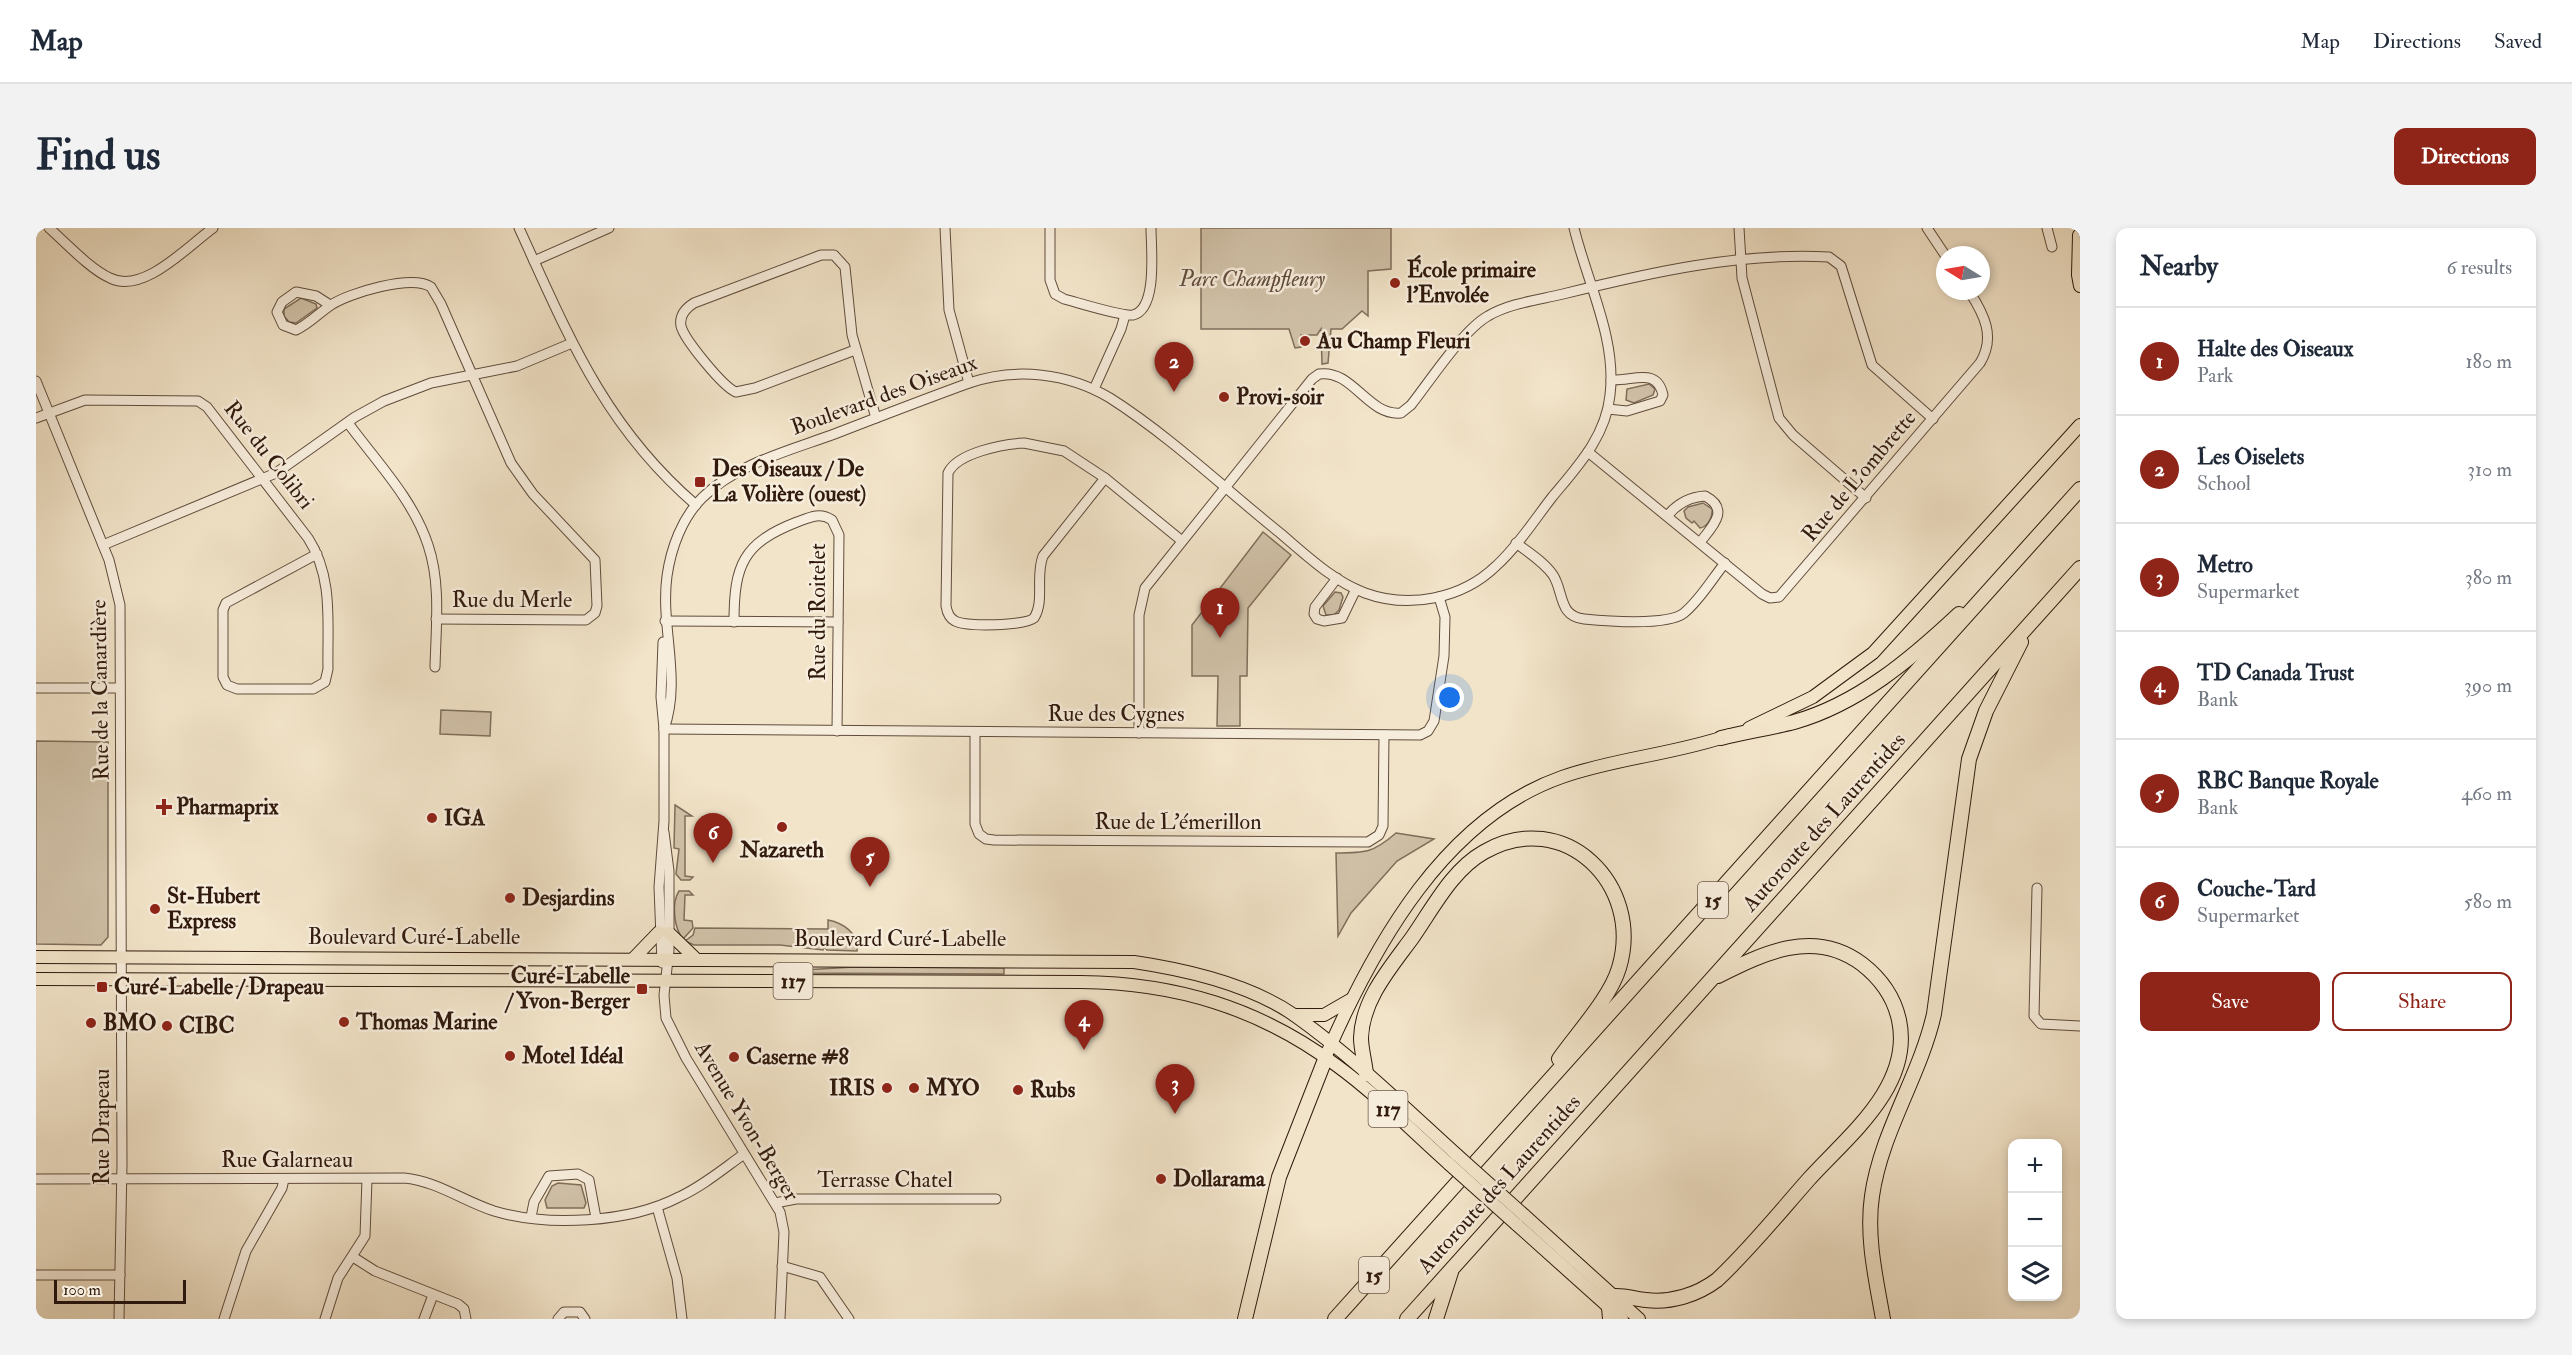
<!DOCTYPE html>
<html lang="en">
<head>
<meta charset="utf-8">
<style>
  :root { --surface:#fff; --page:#f2f2f3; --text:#1f2937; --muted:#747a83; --line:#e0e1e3; --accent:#8f2418 }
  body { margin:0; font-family:"IM FELL Double Pica",serif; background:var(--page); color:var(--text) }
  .controls { position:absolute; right:18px; bottom:18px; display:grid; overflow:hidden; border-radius:12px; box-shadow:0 3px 9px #0003 }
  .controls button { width:54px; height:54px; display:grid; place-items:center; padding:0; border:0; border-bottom:2px solid var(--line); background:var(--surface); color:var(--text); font:30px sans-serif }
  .compass { position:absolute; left:1900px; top:18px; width:54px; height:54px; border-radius:50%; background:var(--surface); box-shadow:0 3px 9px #0003; rotate:281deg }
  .scale { position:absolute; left:18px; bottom:15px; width:132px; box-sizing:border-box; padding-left:6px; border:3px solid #301a0d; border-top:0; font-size:16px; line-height:21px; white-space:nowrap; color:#301a0d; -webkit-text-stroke:4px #f7eddc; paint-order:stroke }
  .you { position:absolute; left:1414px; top:470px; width:21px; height:21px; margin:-15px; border:4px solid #fff; border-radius:50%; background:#1a73e8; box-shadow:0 0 0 9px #1a73e833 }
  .badge { display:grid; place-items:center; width:39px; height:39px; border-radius:50%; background:var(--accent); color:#fff; font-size:20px; font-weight:700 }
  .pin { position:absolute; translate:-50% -50px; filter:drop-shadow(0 2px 3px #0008) }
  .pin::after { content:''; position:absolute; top:32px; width:21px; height:18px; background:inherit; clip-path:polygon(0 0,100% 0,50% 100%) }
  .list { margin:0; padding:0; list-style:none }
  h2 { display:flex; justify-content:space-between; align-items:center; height:78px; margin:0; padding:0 24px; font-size:26px }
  h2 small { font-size:20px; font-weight:400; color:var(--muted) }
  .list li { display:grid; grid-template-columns:39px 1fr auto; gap:18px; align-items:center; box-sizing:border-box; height:108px; padding:0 24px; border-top:2px solid var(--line) }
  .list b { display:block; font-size:22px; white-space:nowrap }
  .list p { margin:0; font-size:20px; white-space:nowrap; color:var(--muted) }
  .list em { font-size:20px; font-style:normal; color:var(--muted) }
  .actions { display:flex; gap:12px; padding:18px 24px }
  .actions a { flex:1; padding:14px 0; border:2px solid var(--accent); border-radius:12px; text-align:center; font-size:21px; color:var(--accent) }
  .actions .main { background:var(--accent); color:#fff }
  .icon { flex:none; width:33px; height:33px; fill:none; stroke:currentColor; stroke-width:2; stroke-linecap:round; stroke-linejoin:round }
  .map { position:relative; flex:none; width:2044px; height:1091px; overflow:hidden; border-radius:12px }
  header { display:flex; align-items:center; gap:36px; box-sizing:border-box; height:84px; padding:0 30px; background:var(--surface); border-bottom:2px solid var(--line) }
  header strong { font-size:28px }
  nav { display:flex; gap:33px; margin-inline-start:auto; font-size:21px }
  .intro { display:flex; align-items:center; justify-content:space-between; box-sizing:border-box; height:144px; padding:0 36px }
  h1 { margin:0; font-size:42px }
  .button { padding:15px 27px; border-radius:12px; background:var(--accent); color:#fff; font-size:21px; font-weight:700 }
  main { display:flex; gap:36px; padding:0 36px }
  aside { flex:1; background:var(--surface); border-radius:12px; box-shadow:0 3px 9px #0003 }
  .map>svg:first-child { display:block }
</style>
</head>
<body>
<header>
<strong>Map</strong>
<nav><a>Map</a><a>Directions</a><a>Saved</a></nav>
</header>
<div class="intro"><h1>Find us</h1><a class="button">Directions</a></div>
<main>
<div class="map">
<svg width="2044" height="1091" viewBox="0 0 2044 1091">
  <rect width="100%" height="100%" fill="#f2e4c9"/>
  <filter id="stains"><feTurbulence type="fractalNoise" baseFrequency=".00333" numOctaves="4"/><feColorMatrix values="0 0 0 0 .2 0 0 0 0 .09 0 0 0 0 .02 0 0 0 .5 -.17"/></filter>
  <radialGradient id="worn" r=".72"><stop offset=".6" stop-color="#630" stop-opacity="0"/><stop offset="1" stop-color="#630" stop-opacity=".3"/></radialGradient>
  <g fill="#d1c2a9" stroke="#806e5b" stroke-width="1.5">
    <path d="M1165,0H1355V41L1332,43V88L1326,83L1306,101H1295L1292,135L1286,136L1285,101L1281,107H1265V119L1259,120L1253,101H1165Z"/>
    <path d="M265,70L280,76L281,80L260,95L253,94L248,88V81Z"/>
    <path d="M1613,156L1619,161L1617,167L1598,175L1590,172L1591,161Z"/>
    <path d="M1667,275L1676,281C1677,288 1672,299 1664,300L1658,293L1656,295L1650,290L1648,283L1652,279Z"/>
    <path d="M1227,304L1255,327L1212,380L1211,448H1204V498H1181L1182,448H1156V397Z"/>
    <path d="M1299,364L1305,365L1307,369L1303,382L1298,387H1290L1287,378Z"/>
    <path d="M405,482L455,484L454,508L404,506Z"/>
    <path d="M0,513L72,514V709L65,717L0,716Z"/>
    <path d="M639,577L656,588H649V648L657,649L654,652H645L640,646L643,621L638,620Z"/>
    <path d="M1360,605L1398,611L1361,633L1315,685L1302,708L1300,625C1329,625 1337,625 1360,605Z"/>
    <path d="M643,663H653L657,667H649L648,692L656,693L657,700L647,711C638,700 635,675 643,663Z"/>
    <path d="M792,692C807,695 823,705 821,723L791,722L788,719L787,722L744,717H658L649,713L657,707L659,700L792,701Z"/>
    <path d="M818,739L968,740V746L751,745L750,743Z"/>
    <path d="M522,955L545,957L550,975L548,980H511L509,972L516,958Z"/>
  </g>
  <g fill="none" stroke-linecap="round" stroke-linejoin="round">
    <g stroke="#604c3c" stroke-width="11">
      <g id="minor">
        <path d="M13,0C30,15 54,41 74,50C107,67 152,18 177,0"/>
        <path d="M483,0C532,107 568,198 660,277"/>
        <path d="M909,0L913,82L933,155"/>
        <path d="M1014,0V52L1019,66L1028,71C1040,74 1087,89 1097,87C1122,81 1115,20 1115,0"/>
        <path d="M1703,0L1706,50L1743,190L1757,207L1830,270"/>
        <path d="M1891,0L1909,27"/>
        <path d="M2011,0L2016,19"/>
        <path d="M498,33L573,0"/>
        <path d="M294,77L280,68L260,64L246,74L241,84L247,97L260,102C273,96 283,85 295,77C313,65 376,46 395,59L405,76L475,235L497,266L559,332L561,378L559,385L550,392L400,391"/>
        <path d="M819,122L719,160L700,164C687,159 648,111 645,98C643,87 650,80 658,75L785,27H798L809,39L816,107L840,190"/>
        <path d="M0,153L73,332L84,377L86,936L83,1091"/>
        <path d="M1058,161L1085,101L1089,87"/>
        <path d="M1572,181L1591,183L1624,173L1627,167C1621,139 1598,153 1575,152"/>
        <path d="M0,190L49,172L162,173L171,179L272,310C298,350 291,396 292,441L289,454L277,461H201L191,457L187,449V382L190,375L281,326"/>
        <path d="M312,195C340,233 377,271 392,317C405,355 400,399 399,439"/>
        <path d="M988,215L1028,223L1069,250L1007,328C999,348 1009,373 998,390C989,398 930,399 919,393C913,390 911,384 910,378L912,245C921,225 967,216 988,215Z"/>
        <path d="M1552,224L1726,366L1734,370L1743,369L1944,135C1960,109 1948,86 1933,63"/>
        <path d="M1069,250L1146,313"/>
        <path d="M1632,287C1642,275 1654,269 1669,268C1694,281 1677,298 1665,313"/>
        <path d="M1480,315C1492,324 1508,334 1517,347C1528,364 1522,388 1548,391C1569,393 1632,398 1648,385C1664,372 1676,351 1689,335"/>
        <path d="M67,317L240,245L319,189L348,173L395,155L481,138L536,115"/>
        <path d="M1301,350L1279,379L1278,386L1281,391L1288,393L1306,390L1320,361"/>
        <path d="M629,393L802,394"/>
        <path d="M698,394C698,337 707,315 761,294C774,289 784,284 796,292L803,307L801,503"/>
        <path d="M0,460H84"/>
        <path d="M628,501C646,451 624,399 631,348C635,320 646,290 666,270C701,235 756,222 801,205C845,188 889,171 933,155C980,139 1032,145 1074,170C1135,209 1188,260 1244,305C1270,327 1297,353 1329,365C1373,381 1426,371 1460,338C1482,318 1499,291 1517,268C1542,238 1570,208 1574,167C1581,111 1551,54 1538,0"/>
        <path d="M628,501L1384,507L1392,503L1398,493L1408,428L1409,389L1403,369"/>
        <path d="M939,504V596L943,606L950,611L958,612L1332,614L1343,607L1347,598L1348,507"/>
        <path d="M1103,505V387L1109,360L1276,151L1283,146C1317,141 1331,188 1365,185L1375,177C1394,153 1427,102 1452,88C1474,75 1502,72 1527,66C1612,45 1704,24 1793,29L1805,38L1836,137L1897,191"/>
        <path d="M628,604L633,643V722L628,767L630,790L650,830L744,984L748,1004L744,1091"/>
        <path d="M2001,660L1998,788L2005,796L2044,798"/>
        <path d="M626,735L623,659L628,593V501L625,469L627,414"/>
        <path d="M0,951L368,950C401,953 427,973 458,983C512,999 593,995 643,969C667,958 687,941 708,926"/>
        <path d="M739,975L760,971H960"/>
        <path d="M621,979L641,1050L646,1091"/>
        <path d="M495,989L498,974L513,948L542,946L553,952L560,990"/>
        <path d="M317,1029L339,1043L422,1076L428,1081L430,1091"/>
        <path d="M746,1038L784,1049L813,1091"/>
        <path d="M0,1047H84"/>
        <path d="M188,1091L210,1023L246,960L248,951"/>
        <path d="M289,1091L302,1050L329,1008L331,951"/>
        <path d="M388,1091L397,1067"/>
        <path d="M522,1091L528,1084H544L549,1091"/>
      </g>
    </g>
    <g stroke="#301a0d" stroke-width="14">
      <g id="major">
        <path d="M2043,7L2042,47L2044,58"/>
        <path d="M1713,500L1777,469L1837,425L2044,197"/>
        <path d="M633,705L660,731"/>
        <path d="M0,729L1098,734C1152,742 1213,756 1258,787C1316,828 1368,879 1421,927"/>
        <path d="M597,731L623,704"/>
        <path d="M0,751L1045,754C1140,755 1223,780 1300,837C1340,866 1376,903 1413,936"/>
        <path d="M1258,787H1288L1314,772"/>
        <path d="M1292,823C1339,716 1409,590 1526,549C1580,530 1640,526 1694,507"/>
        <path d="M1488,987L1603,1091"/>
        <path d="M1480,996L1586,1091"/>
      </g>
    </g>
    <g stroke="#301a0d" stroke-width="16">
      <g id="highway">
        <path d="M1685,510C1709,504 1734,500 1758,494C1822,476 1875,431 1923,386"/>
        <path d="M1330,846C1329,834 1325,821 1325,810C1326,772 1354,740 1376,710C1397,680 1416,642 1448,624C1528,578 1608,657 1583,740C1574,770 1542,804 1523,831"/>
        <path d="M1577,1068C1589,1067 1599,1071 1610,1072C1635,1075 1661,1067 1681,1052C1714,1021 1743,985 1773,951C1813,907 1877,858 1863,792C1858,769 1844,750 1826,736C1778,700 1728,725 1682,748"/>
        <path d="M1573,1079L1574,1091"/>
        <path d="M1209,1091L1243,949L1290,829"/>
        <path d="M1299,1091L2044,261"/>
        <path d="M1371,1091L2044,340"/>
        <path d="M1400,1091L1415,1044"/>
        <path d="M1847,1091C1840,1051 1830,1009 1836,968C1845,904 1884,848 1898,786L1933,531L1950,483L1985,414"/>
      </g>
    </g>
    <use href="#minor" stroke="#f7eddc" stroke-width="9"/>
    <use href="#major" stroke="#f2e4c9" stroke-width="12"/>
    <use href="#highway" stroke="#f2e4c9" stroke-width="14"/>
    <g stroke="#301a0d" stroke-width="14" stroke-linecap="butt">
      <g id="major-bridge">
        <path d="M1421,927L1488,987"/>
        <path d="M1413,936L1480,996"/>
      </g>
    </g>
    <use href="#major-bridge" stroke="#f2e4c9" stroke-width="12"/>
  </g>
  <g fill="#8f2418" stroke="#f7eddc" stroke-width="2">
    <circle cx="1359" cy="55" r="6"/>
    <circle cx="1269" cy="113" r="6"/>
    <circle cx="1188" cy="169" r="6"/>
    <rect x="658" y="248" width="12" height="12" rx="3"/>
    <path d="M125 570h6v6h6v6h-6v6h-6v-6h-6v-6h6z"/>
    <circle cx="396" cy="590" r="6"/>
    <circle cx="746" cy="599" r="6"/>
    <circle cx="474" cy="670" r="6"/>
    <circle cx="119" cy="681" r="6"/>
    <rect x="60" y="753" width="12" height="12" rx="3"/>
    <rect x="600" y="755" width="12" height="12" rx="3"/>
    <circle cx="308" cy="794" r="6"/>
    <circle cx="55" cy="795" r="6"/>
    <circle cx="131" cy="798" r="6"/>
    <circle cx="474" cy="828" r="6"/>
    <circle cx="698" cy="829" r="6"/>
    <circle cx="851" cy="860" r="6"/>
    <circle cx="878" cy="860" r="6"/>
    <circle cx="982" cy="862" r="6"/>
    <circle cx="1125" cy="951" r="6"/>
  </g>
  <g text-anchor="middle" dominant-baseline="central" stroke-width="5" stroke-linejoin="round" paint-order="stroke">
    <g fill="#f7eddc" stroke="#6c594b" stroke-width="1.5">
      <rect x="1662" y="654" width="30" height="36" rx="4.5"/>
      <rect x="737.5" y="735" width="39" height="36" rx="4.5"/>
      <rect x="1332.5" y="863" width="39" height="36" rx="4.5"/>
      <rect x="1323" y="1029" width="30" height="36" rx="4.5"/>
    </g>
    <g font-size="21" font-weight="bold" fill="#301a0d">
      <text x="1677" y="672">15</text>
      <text x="757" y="753">117</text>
      <text x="1352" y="881">117</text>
      <text x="1338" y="1047">15</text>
    </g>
    <g font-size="22" font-weight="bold" fill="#301a0d" stroke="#f7eddc" text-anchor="start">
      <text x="1371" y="42">École primaire<tspan x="1371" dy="25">l'Envolée</tspan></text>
      <text x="1281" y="113">Au Champ Fleuri</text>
      <text x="1200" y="169">Provi-soir</text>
      <text x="676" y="241">Des Oiseaux / De<tspan x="676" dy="25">La Volière (ouest)</tspan></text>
      <text x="140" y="579">Pharmaprix</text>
      <text x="408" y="590">IGA</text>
      <text x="746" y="622" text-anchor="middle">Nazareth</text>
      <text x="131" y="668">St-Hubert<tspan x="131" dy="25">Express</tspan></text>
      <text x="486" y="670">Desjardins</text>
      <text x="594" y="748" text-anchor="end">Curé-Labelle<tspan x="594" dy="25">/ Yvon-Berger</tspan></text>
      <text x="78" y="759">Curé-Labelle / Drapeau</text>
      <text x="320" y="794">Thomas Marine</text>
      <text x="67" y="795">BMO</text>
      <text x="143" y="798">CIBC</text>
      <text x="486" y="828">Motel Idéal</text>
      <text x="710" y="829">Caserne #8</text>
      <text x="839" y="860" text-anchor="end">IRIS</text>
      <text x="890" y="860">MYO</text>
      <text x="994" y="862">Rubs</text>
      <text x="1137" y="951">Dollarama</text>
    </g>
    <g font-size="22" font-style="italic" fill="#604c3c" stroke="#f7eddc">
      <text x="1216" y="51">Parc Champfleury</text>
    </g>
    <g font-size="22" fill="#301a0d" stroke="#f7eddc">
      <text transform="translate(848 167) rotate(-20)">Boulevard des Oiseaux</text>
      <text transform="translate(233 227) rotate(52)">Rue du Colibri</text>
      <text transform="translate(1823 248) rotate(-50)">Rue de L'ombrette</text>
      <text x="476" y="372">Rue du Merle</text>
      <text transform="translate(782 384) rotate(-90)">Rue du Roitelet</text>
      <text transform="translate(64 462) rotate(-91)">Rue de la Canardière</text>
      <text x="1080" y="486">Rue des Cygnes</text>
      <text x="1142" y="594">Rue de L'émerillon</text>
      <text transform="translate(1788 594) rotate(-48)">Autoroute des Laurentides</text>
      <text x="378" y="709">Boulevard Curé-Labelle</text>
      <text x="864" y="711">Boulevard Curé-Labelle</text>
      <text transform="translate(711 893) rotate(59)">Avenue Yvon-Berger</text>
      <text transform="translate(66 899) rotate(-90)">Rue Drapeau</text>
      <text x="251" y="932">Rue Galarneau</text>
      <text x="849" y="952">Terrasse Chatel</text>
      <text transform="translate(1463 956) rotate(-48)">Autoroute des Laurentides</text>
    </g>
  </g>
  <rect width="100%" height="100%" filter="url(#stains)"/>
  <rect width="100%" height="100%" fill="url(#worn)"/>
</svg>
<div class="controls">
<button>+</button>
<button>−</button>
<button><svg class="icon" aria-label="layers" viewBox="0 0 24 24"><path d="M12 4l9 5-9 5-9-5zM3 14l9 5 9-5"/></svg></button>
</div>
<svg class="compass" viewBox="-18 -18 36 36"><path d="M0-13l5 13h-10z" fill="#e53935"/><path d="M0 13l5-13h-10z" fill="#747a83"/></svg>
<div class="scale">100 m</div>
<div class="you"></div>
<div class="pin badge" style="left:1184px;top:410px">1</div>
<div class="pin badge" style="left:1138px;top:164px">2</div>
<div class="pin badge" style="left:1139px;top:886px">3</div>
<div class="pin badge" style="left:1048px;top:822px">4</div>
<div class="pin badge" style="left:834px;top:659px">5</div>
<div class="pin badge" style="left:677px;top:635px">6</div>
</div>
<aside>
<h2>Nearby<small>6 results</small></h2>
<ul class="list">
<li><span class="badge">1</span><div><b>Halte des Oiseaux</b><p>Park</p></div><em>180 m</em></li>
<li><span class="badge">2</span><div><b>Les Oiselets</b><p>School</p></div><em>310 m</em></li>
<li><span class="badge">3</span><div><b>Metro</b><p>Supermarket</p></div><em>380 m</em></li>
<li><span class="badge">4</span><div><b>TD Canada Trust</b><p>Bank</p></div><em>390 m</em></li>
<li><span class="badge">5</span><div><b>RBC Banque Royale</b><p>Bank</p></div><em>460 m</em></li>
<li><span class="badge">6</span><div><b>Couche-Tard</b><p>Supermarket</p></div><em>580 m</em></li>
</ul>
<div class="actions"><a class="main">Save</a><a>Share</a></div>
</aside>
</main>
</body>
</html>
